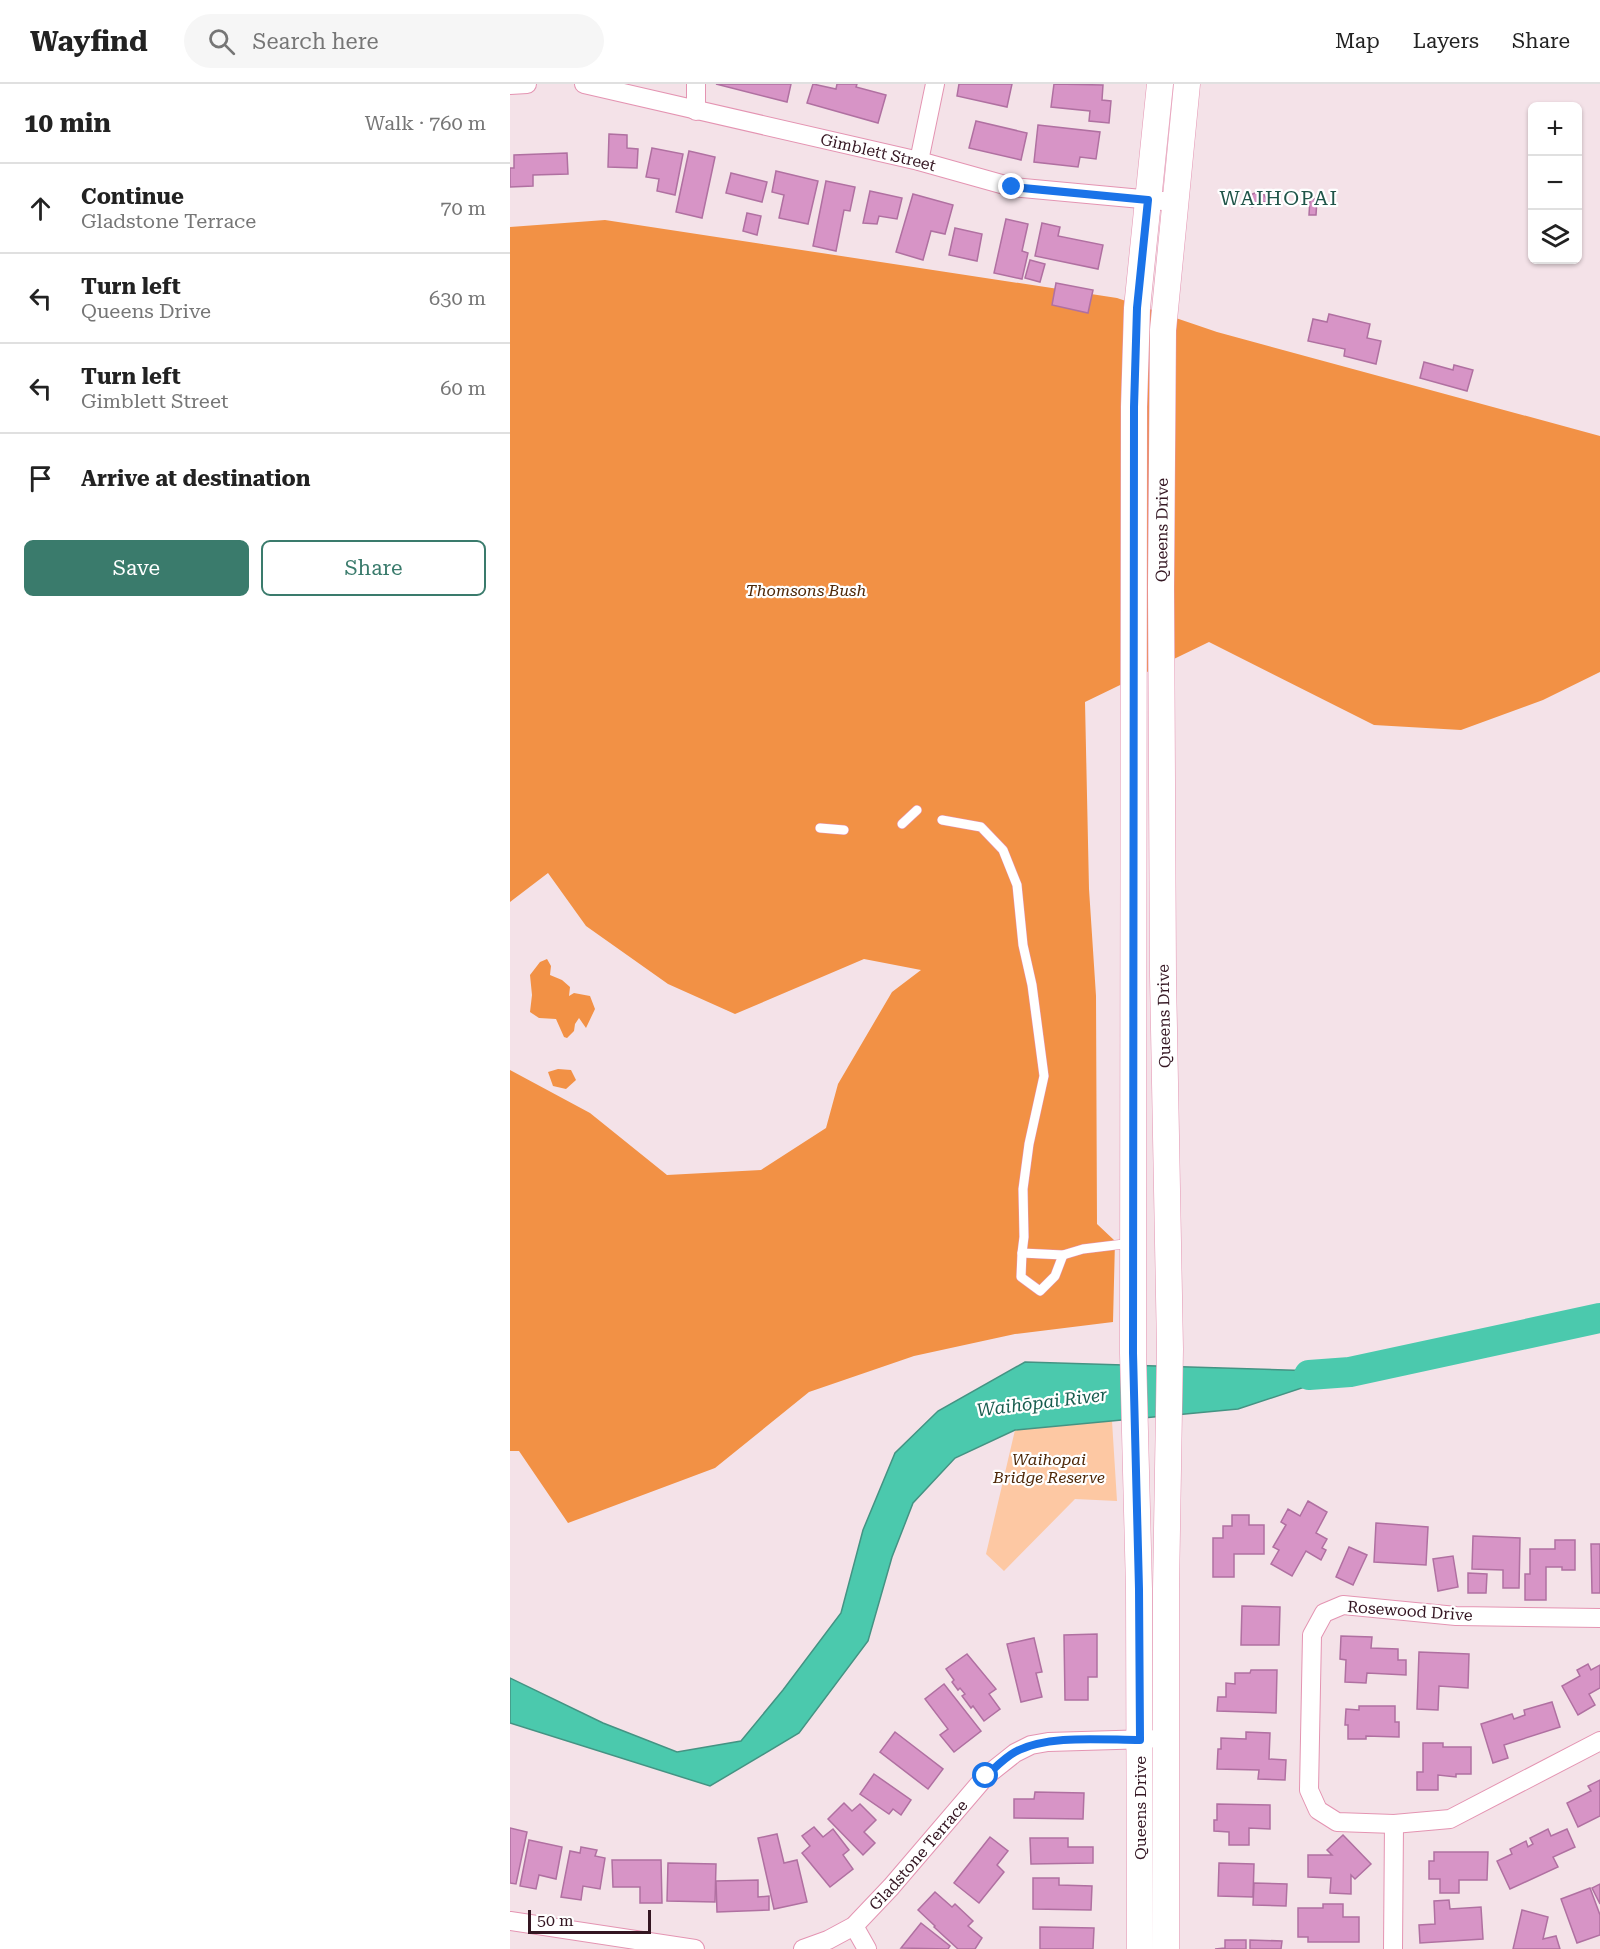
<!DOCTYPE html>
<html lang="en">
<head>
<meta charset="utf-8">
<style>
  :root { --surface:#fff; --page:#f6f6f6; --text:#222; --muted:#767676; --line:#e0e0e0; --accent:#3a7b6c }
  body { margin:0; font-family:"Roboto Serif",serif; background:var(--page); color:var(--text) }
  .controls { position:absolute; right:18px; top:18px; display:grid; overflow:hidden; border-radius:9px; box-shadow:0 2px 4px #0004 }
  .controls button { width:54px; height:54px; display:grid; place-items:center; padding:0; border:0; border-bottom:2px solid var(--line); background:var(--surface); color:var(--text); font:30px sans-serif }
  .scale { position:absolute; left:18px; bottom:15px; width:123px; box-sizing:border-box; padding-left:6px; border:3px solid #341622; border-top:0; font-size:16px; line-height:21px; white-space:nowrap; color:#341622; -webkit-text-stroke:4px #fff; paint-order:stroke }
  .stop { position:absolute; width:18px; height:18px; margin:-14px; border:4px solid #1a73e8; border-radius:50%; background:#fff }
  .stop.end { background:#1a73e8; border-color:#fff; box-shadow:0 2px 6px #0008 }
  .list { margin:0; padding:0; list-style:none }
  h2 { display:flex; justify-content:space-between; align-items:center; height:78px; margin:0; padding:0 24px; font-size:26px }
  h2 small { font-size:20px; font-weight:400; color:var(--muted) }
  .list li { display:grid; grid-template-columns:39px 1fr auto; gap:18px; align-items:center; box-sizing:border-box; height:90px; padding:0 24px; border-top:2px solid var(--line) }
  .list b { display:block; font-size:22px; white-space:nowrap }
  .list p { margin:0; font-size:20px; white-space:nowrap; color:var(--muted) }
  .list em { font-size:20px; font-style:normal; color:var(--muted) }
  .actions { display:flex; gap:12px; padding:18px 24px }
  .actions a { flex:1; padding:14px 0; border:2px solid var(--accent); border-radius:9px; text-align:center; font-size:21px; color:var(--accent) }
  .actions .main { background:var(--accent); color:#fff }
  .icon { flex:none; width:33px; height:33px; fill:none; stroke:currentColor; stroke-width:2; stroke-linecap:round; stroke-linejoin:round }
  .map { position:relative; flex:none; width:1090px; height:1865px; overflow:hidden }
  header { display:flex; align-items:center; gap:36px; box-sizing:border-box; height:84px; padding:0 30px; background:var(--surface); border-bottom:2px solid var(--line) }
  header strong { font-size:28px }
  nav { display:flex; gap:33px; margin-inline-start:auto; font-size:21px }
  .search { width:420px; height:54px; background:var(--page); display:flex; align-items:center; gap:15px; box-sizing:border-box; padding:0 21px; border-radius:33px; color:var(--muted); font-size:22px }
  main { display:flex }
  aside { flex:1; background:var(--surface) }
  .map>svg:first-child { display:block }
</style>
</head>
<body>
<header>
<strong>Wayfind</strong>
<div class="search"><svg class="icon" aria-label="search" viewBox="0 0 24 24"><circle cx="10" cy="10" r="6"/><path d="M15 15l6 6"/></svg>Search here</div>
<nav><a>Map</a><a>Layers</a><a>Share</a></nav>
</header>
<main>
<aside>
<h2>10 min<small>Walk · 760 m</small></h2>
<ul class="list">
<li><svg class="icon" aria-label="ahead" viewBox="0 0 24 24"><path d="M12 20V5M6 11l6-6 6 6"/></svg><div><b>Continue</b><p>Gladstone Terrace</p></div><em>70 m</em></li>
<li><svg class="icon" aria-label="left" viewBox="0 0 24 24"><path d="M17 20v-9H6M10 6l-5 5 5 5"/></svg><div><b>Turn left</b><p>Queens Drive</p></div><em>630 m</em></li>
<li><svg class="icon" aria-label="left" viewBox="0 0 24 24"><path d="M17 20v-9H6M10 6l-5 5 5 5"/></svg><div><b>Turn left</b><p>Gimblett Street</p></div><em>60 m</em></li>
<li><svg class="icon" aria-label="arrive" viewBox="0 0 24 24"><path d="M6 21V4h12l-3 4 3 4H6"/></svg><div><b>Arrive at destination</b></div></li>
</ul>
<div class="actions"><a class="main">Save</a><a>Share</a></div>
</aside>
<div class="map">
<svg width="1090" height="1865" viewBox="0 0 1090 1865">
  <rect width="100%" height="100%" fill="#f4e2e8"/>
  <path fill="#fdc8a3" d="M602,1337L607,1417L565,1415L494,1487L476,1470L505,1346Z"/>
  <g fill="#f29145">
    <path d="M95,136L607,214L707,248L1090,352V588L1033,616L951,646L864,641L699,558L575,618L579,805L586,912L587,1140L605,1157L603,1238L505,1250L404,1272L299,1308L205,1384L58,1439L9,1367H0V986L80,1029L157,1091L251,1086L316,1044L328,1000L382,908L411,886L354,875L225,930L158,900L76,842L38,789L0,818V143Z"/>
    <path d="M37,875L41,882L40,891L52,896L60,903L59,912L64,909L80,912L85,925L76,944L69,934L65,940L64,947L57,954L54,953L46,935L29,934L20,928L22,911L20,891L30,878Z"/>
    <path d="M48,985L61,986L66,996L56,1005L43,1002L38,988Z"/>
  </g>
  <path fill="#4bc9ad" stroke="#449383" stroke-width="1.5" d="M515,1278L840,1288L728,1325L505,1346L445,1374L403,1419L382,1473L358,1557L289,1649L200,1702L0,1639V1594L93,1639L167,1668L231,1657L273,1606L331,1529L353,1446L385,1369L428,1327Z"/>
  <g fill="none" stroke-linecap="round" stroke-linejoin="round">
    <path stroke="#4bc9ad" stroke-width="30" d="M799,1291L840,1288L1090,1234"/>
  </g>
  <g fill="#d794c6" stroke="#b070a1" stroke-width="1.5">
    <path d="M206,0H281L277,18Z"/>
    <path d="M303,0L326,5L327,0H347L346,3L376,11L368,39L297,19Z"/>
    <path d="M449,0H502L497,23L447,12Z"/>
    <path d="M544,0L593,1L592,16L601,17L599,39L579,37L580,27L541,23Z"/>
    <path d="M466,37L517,49L511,76L459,64Z"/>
    <path d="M528,41L590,48L586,75L570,73L568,83L524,78Z"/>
    <path d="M99,50L117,51V64L128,65L127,84L98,83Z"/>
    <path d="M142,64L173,70L165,111L147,107L149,95L136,93Z"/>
    <path d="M179,67L205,73L192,134L166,128Z"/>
    <path d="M57,69L58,90L23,91V102L0,103V84H4V71Z"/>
    <path d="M266,87L308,97L298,140L269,134L274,111L262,108Z"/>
    <path d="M221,89L257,98L252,118L216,109Z"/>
    <path d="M316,97L345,103L340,127L334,126L326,167L303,162Z"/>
    <path d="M752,106L757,117L742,123L738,112Z"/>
    <path d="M360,107L392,114L387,135L369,132L367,140L353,139Z"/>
    <path d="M403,110L443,121L435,150L421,147L413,176L386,168Z"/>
    <path d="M800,115H807L806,131H799Z"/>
    <path d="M237,129L251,132L247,151L233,147Z"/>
    <path d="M496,135L518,140L512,167L518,169L512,195L484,189Z"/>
    <path d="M532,139L550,143L548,152L593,161L588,185L525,172Z"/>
    <path d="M445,144L472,150L467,177L439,171Z"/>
    <path d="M520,176L535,180L530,198L515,194Z"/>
    <path d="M546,199L583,206L578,229L542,221Z"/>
    <path d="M819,230L860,240L857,254L871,257L866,280L834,272L835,265L798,257L803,235L817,238Z"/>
    <path d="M914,278L943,286L944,281L963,286L957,307L910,294Z"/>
    <path d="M798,1417L817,1428L806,1449L817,1455L812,1464L816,1466L811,1476L796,1467L782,1492L761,1480L769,1466L763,1463L776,1441L771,1438L778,1425L790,1432Z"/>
    <path d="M722,1431H739V1441H754V1470H724V1493H703V1454H713V1442H722Z"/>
    <path d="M866,1439L918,1443L916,1481L864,1478Z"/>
    <path d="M963,1452L1010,1454L1009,1504H993V1486L962,1485Z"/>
    <path d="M1045,1456H1065V1486H1052V1483H1036V1516H1015V1490H1020V1465H1045Z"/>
    <path d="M1081,1460H1090V1509H1082Z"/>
    <path d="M839,1463L857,1471L843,1501L826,1493Z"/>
    <path d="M943,1472L948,1503L928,1507L923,1475Z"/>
    <path d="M958,1489L977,1490L976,1509H958Z"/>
    <path d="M732,1522L770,1523L769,1561H731Z"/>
    <path d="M587,1550V1593H578V1616H555L554,1551Z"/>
    <path d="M831,1552L862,1553L861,1564L888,1565V1576H896V1591L857,1589L856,1599L835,1598L836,1576L830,1575Z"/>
    <path d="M524,1554L532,1588L526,1589L532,1613L511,1618L497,1560Z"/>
    <path d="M909,1568L959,1570L958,1604L929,1602L928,1626L907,1625Z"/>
    <path d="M457,1570L486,1605L479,1610L490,1625L474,1637L463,1622L461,1624L452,1612L455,1610L450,1604L448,1606L442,1598L444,1596L436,1585Z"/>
    <path d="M1078,1580L1081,1586L1090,1581V1604L1079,1610L1085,1621L1068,1631L1052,1602L1070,1592L1067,1586Z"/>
    <path d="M741,1586H767L766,1629L707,1627L708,1613H716V1599L725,1600V1589H740Z"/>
    <path d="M434,1600L471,1647L444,1668L430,1651L438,1645L415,1615Z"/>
    <path d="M1042,1618L1050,1643L994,1661L998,1674L983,1679L971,1640L1002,1630L1004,1635L1015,1631L1014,1626Z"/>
    <path d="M849,1622H885V1638H889V1653L856,1652V1655H838V1641H835L836,1625L849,1626Z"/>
    <path d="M385,1648L433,1685L418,1705L370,1668Z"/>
    <path d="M736,1648L760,1649L759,1675L776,1676L775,1696L748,1695L749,1686L707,1685L708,1665H711V1654L736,1655Z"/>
    <path d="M913,1659H933V1663H961V1690H946V1693L928,1691V1706H907V1688H913Z"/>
    <path d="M364,1690L401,1716L391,1731L383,1725L379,1730L350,1710Z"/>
    <path d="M1090,1696V1732L1068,1743L1057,1719L1081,1707L1078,1702Z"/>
    <path d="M525,1708L574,1709L573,1735L504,1734V1715H524Z"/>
    <path d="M334,1719L342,1727L350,1720L366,1736L354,1748L365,1759L353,1771L318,1735Z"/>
    <path d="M707,1720L760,1721V1745L739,1744V1761H719V1748L704,1747V1736H707Z"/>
    <path d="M304,1743L313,1753L323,1745L339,1766L333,1771L343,1785L320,1803L292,1769L300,1762L292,1752Z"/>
    <path d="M0,1744L17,1748L6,1800L0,1799Z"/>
    <path d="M1038,1745L1041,1752L1057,1745L1065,1763L1043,1773L1048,1783L1000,1805L987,1777L1002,1770L1000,1765L1016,1757L1018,1763L1023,1760L1020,1754Z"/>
    <path d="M267,1750L274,1779L287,1776L297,1818L264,1825L248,1754Z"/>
    <path d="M833,1751L861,1780L845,1795L841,1791V1810L820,1809L821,1794L798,1793V1771H822L817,1766Z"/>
    <path d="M480,1753L498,1767L487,1781L494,1788L469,1819L444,1799Z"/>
    <path d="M520,1754H558V1763H583V1779L521,1780Z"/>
    <path d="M19,1756L52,1763L46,1795L29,1791L26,1805L10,1802Z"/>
    <path d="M71,1763L87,1766L85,1772L95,1774L90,1805L73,1802L71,1816L51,1813L60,1767L70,1769Z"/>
    <path d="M924,1768H978L977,1796H949V1809H930V1795H919V1777H924Z"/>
    <path d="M102,1776H151L152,1819H130V1803H103Z"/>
    <path d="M158,1779L206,1780L205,1818L157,1817Z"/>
    <path d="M709,1779L744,1780L743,1813L708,1812Z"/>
    <path d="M523,1794H549V1801L582,1802L581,1826L523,1825Z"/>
    <path d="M248,1796V1813L259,1812V1826L207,1828L206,1797Z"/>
    <path d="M744,1799L777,1800L776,1822L743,1821Z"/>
    <path d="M1090,1800V1820L1082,1804Z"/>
    <path d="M1080,1804L1090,1831V1851L1067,1859L1051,1815Z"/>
    <path d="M425,1808L442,1823L445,1820L463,1837L458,1842L472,1854L465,1865H448L424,1843L425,1842L408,1826Z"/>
    <path d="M939,1816L940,1825L971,1823L973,1855L910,1859L909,1841L925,1840L924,1817Z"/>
    <path d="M813,1820H833V1833H849V1858H798V1853H788V1824H813Z"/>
    <path d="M1012,1826L1038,1833L1033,1855L1046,1852L1050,1865H1003Z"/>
    <path d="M411,1839L440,1862L438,1865L391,1864Z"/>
    <path d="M530,1843L584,1844L583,1865H530Z"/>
    <path d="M715,1856H736V1865H705L715,1864Z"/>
    <path d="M740,1856L772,1857L771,1865H740Z"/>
  </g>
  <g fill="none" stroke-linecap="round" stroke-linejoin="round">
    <g stroke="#e494b2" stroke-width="10">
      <g id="lane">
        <path d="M432,736L471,743L493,766L507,801L513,861L522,901L534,992L519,1060L513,1105L514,1153L512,1169L553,1171L573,1165L622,1159"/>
        <path d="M392,740L407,726"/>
        <path d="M310,744L334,746"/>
        <path d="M512,1169L511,1193L530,1207L545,1192L553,1171"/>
      </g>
    </g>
    <g stroke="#e494b2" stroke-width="20">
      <g id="street">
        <path id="s1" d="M74,0L409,77L502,103L664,118"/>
        <path d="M186,0V27"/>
        <path d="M0,1L17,0"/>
        <path d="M409,77L425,0"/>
        <path d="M1090,1534L946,1532L833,1521L814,1529L802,1551L799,1706L808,1726L827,1738L884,1740L940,1735L1090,1657"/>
        <path d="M0,1837L185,1865"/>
        <path d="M344,1842L357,1865"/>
        <path id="s2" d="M293,1865L318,1856L344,1842L381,1803L476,1692L505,1669L521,1661L538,1658L640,1655"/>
        <path d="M883,1865L884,1740"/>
      </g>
    </g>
    <g stroke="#e494b2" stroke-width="27">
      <g id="secondary">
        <path d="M630,1865L629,1505L623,1269L624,323L627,224L650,0"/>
        <path id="s3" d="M656,1865V1505L660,1265L653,892L651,504L653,246L677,0"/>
      </g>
    </g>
    <use href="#lane" stroke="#fff" stroke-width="9"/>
    <use href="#street" stroke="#fff" stroke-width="18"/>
    <use href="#secondary" stroke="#fff" stroke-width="26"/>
  </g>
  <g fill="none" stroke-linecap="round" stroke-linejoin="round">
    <path stroke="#1a73e8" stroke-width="8" d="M476,1692C485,1684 494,1674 505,1668C538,1650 593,1656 630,1656L629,1505L623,1269L624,323L627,224L638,116L502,103"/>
  </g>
  <g text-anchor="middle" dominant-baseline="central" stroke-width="4.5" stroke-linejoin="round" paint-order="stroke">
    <g font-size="16" fill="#341622" stroke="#fff">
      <text stroke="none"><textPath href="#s1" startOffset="302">Gimblett Street</textPath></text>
      <text stroke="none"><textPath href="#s3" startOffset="1419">Queens Drive</textPath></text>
      <text transform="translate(654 932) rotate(-91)">Queens Drive</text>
      <text transform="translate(900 1527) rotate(4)">Rosewood Drive</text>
      <text transform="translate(630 1724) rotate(-90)">Queens Drive</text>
      <text stroke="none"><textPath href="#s2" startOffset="152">Gladstone Terrace</textPath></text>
    </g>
    <g font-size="16" font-style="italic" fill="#4e2808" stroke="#fff">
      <text x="296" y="506">Thomsons Bush</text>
      <text x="539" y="1375">Waihopai<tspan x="539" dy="18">Bridge Reserve</tspan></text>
    </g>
    <g font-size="18" font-style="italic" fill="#185d4f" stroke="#fff">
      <text transform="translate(532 1318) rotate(-7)">Waihōpai River</text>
    </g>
    <g font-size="20" letter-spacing="1.5" fill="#205549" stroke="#fff">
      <text x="769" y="114">WAIHOPAI</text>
    </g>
  </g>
</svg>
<div class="controls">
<button>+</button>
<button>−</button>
<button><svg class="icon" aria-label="layers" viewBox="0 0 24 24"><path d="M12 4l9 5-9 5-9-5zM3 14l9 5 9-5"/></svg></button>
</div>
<div class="scale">50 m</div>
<div class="stop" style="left:476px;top:1692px"></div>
<div class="stop end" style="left:502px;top:103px"></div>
</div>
</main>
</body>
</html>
